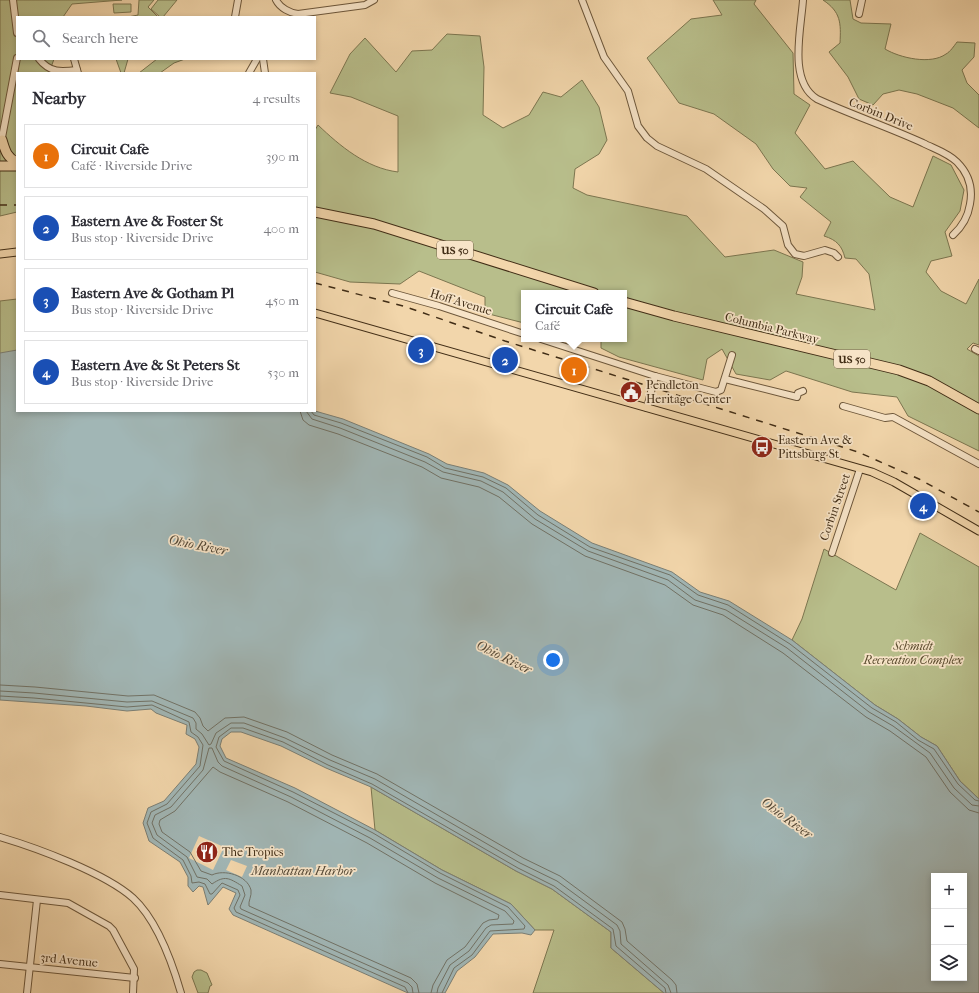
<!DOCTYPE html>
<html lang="en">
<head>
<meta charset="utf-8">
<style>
  :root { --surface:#fff; --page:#f2f2f3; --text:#2b2b33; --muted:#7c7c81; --line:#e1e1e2; --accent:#8f2418 }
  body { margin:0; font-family:"IM FELL French Canon",serif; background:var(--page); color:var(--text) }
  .controls { position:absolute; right:12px; bottom:12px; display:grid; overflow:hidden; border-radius:0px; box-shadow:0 2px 6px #0003 }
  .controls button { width:36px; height:36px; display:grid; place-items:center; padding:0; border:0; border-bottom:1px solid var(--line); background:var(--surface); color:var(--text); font:20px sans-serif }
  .you { position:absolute; left:553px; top:660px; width:14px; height:14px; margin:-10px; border:3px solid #fff; border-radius:50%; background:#1a73e8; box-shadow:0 0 0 6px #1a73e833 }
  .badge { display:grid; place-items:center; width:26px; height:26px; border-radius:50%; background:var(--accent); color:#fff; font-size:13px; font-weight:700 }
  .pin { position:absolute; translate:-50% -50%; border:2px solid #fff; box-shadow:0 1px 4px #0006 }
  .popup { position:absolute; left:521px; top:290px; width:106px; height:52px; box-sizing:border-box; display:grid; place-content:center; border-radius:0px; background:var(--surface); filter:drop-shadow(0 1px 3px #0005); font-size:13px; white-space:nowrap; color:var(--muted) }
  .popup b { font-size:15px; color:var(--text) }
  .popup::after { content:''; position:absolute; left:50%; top:100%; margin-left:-8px; border:8px solid transparent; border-top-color:var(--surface) }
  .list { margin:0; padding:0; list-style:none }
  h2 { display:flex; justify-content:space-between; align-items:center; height:52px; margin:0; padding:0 16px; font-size:17px }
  h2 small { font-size:13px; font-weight:400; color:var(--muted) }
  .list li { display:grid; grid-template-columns:26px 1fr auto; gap:12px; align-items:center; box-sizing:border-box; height:64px; margin:0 8px 8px; padding:0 8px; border:1px solid var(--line); border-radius:0px }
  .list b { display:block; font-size:15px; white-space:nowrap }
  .list p { margin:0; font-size:13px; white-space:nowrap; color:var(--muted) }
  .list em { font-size:13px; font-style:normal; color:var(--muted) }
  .icon { flex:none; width:22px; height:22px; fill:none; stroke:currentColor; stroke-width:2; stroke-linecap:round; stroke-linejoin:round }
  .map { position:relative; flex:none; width:979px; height:993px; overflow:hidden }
  .search { position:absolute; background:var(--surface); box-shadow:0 2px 6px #0003; left:16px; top:16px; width:300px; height:44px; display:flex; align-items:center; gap:10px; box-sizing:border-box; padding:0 14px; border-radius:0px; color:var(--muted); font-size:15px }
  .panel { position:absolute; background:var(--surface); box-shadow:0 2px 6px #0003; left:16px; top:72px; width:300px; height:340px; border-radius:0px }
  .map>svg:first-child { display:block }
</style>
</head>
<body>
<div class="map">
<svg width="979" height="993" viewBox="0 0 979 993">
  <rect width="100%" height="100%" fill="#f2d6ab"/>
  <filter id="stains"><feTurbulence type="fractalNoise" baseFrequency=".005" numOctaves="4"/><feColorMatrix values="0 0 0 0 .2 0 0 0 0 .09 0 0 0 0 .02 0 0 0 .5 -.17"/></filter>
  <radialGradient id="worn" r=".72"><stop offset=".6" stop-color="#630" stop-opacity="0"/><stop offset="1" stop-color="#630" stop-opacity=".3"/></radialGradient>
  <g fill="#b8be8b" stroke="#7c7650">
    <path d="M0,0H122L72,4L63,17H17V59H54L49,73H17V212L0,216Z"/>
    <path d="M139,0H154L148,7L158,17H128L138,15Z"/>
    <path d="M158,0H177L163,17H160L151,9Z"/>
    <path d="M713,0H756L754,4L793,53L794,94L810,105L795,133L825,169L853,161L890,197L913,207L933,156L951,165L964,190L960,211L945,232L952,256L931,261L926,272L941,291L966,304L979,279V345L973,343L967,349L979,356V451L908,416L897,397L852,392L786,371L770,380L736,374L722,349L707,359L703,380L619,357L601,348V339H624V293H524V323L485,313V297L419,271L400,284L350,282L315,272V130L318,125C340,146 366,168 398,172V116L351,97L330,93L350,54L365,38L396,72L412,51L432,50L447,34L480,36L484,67L483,115L503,128L529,115L543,92L561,97L582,80L599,107L607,140L599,154L575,169L573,188L587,195L687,216L725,257L774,250L803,262L802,277L796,294L875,310L869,274L856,259L845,258C842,246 837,240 824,236L831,222L800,197L807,188L790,186L773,169L756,144L714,114L679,103L647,58L691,19L722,15Z"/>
    <path d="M823,0H850L853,19L861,23L891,24L885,49C900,58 931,65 946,54C950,52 954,46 957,42L975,43L974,57L962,70L967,83L979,95V128L953,108L917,94L899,90L883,94L873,105L859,99L848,77L829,52L840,43C841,23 841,12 823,0Z"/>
    <path d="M113,4H131V12L114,13Z"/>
    <path d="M116,59H128L124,73H121Z"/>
    <path d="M157,59H185L174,63L160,73H139Z"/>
    <path d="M17,299V366L0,365V301Z"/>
    <path d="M920,533L979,567V799L960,781L937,746L921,737L898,719L875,705L792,640L802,619L824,549L896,590Z"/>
    <path d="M371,787L516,871L552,889L611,932V948L664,993H533L554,930H535L511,904L442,870L375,830Z"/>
    <path d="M197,970H201L207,973L212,985L210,986L208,993H198L192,977L194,972Z"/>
  </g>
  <path fill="#a1b6b5" stroke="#7b7f75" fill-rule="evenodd" d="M17,350V411H315L343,419L429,454L447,464L484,473L508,485L540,511L592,543L672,572L700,592L729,601L792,640L875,705L898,719L921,737L937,746L960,781L979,799V993H664L611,948V932L552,889L516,871L371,787L326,768L281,746L241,732H231L222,739L220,746L226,758L295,788L375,830L442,870L511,904L535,930L531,935L522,933L493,934L475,957L457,971L445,993H408L233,915L229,909L236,893L223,887L208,905L203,887L199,886L193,892L188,886V877L180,862L149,841L143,823L148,808L164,801L196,764L199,747L195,739L186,734L187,725L156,713L151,709L127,711L86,706L0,700V353ZM934,876H964V978H934Z"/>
  <g fill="#f2d6ab">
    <path d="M199,836L224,847L213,870L189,858Z"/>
    <path d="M231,860L247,866L242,877L226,870Z"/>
  </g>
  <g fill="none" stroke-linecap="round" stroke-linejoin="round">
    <g stroke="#717266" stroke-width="1">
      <path d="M300,411L303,420L309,425L338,434L422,467L441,478L479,487L499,497L532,524L585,556L665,585L693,605L723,615L783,653L866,717L890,731L926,757L950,792L969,810L979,813"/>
      <path d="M306,411L312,419L340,428L425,462L443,472L481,481L503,492L535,519L588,551L668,580L695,600L726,610L787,648L869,712L893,726L930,753L954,788L972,805L979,806"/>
      <path d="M311,411L314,415L341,423L427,457L445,468L483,477L506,488L538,515L590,547L670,575L698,595L728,605L790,644L872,708L896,722L918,740L934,749L958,784L975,800L979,801"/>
      <path d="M0,685L35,687L128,696L154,695L195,712L200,718L203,726L208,731L225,718L244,717L287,732L332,755L377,774L523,858L560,876L622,922L625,929L627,941L672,980L676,985L677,993"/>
      <path d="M0,691L34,693L127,702L152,701L193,718L196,723V729L202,734L209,745L211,744L216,733L231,723H244L285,738L330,760L375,779L520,863L557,881L617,925L620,931L621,944L668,985L671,993"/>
      <path d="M0,696L34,698L127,707L152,705L189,722L191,732L198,737L203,745L200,766L167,804L151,812L147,823L153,838L183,860L191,876L192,883L199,882L205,884L210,894H212L222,883L238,890L240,895L234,908L236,912L405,987L408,993"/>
      <path d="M413,993L412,987L408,983L241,909L240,907L245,895L242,886C229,878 225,875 212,884L207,879L197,877L187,857L157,835L152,823L155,815L171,807L203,770L209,748H212L218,762L222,766L291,797L370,838L438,878L505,911L514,921L513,924L491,925L486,928L469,951L450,965L438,988L437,993"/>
      <path d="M419,993L417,984L411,978L249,906C248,901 252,896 251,890C247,875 224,869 212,875L201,871L190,852L162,832L159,824L160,820L175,811L213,767L220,772L288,802L367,843L435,883L499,915L498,919L489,920L483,923L465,947L447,960L433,985L431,993"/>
      <path d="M442,993L454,968L472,955L490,931L524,929L525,926L508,907L440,873L373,833L293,792L224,761L216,747L219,737L231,728H243L283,742L328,765L372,784L518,868L554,886L613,929L616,946L665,988L666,993"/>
    </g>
    <g stroke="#6d573b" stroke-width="8">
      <g id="minor">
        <path d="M13,0L17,33"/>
        <path d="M276,0C280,8 290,13 298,14L365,5L374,0"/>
        <path d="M582,0L604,57L628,91L638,126L647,138L657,146L706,169L764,209L783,226L788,245L795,254L804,256L825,250L834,253L838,257"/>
        <path d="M803,0C801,30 788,81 817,99C852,115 888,127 923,143C935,149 948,153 957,162C969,174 973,188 970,204C968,217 963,226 953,235"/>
        <path d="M859,14L862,0"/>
        <path d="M235,17L238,0"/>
        <path d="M39,59C50,73 61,72 77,70"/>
        <path d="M74,59L78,73"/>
        <path d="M263,59L265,73"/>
        <path d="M249,73L257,59"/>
        <path d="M1,143L17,58"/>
        <path d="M392,293L439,306L524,334"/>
        <path d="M541,339L655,376L716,392L721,390L732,355"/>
        <path d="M975,349L979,351"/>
        <path d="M725,379L797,397L798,393L803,391"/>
        <path d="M843,406L885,418L893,417L979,464"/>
        <path d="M647,408L655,376"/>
        <path d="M832,553L860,469"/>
        <path d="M0,837C37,848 105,873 133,898C157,920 172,962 181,993"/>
        <path d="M0,895L68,903L109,926L113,930L134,969L133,993"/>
        <path d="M0,964L135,978"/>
        <path d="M27,993L37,900"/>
      </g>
    </g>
    <g stroke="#412d16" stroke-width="9">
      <g id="major">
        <path d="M0,254L17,252"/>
        <path d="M315,313L872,472L894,482L979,531"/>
      </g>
    </g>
    <g stroke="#412d16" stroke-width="11">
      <g id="highway">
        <path d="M2,140C5,150 7,158 17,162"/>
        <path d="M0,166H17"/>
        <path d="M315,212L374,224L594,293"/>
        <path d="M624,302L674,316L899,370L929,381L979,409"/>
      </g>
    </g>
    <use href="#minor" stroke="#f7e4c8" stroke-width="6"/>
    <use href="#major" stroke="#f2d6ab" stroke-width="7"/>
    <use href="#highway" stroke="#f2d6ab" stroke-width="9"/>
    <g stroke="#412d16" stroke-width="1.5" stroke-dasharray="7 7" stroke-linecap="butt">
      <path d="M0,205H17"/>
      <path d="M315,283L403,306L505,341L858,452L919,479L979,512"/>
    </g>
  </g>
  <defs>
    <g id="civic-disc" transform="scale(1.15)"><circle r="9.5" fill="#8f2418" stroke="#f7e4c8"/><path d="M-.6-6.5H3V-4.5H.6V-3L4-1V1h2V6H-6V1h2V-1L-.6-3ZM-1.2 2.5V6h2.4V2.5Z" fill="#fff"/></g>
    <g id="bus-disc" transform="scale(1.15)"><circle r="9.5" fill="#8f2418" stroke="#f7e4c8"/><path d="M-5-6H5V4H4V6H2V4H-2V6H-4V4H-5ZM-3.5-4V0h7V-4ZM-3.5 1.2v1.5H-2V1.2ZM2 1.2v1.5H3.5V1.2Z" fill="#fff"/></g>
    <g id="restaurant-disc" transform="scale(1.15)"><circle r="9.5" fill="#8f2418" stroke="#f7e4c8"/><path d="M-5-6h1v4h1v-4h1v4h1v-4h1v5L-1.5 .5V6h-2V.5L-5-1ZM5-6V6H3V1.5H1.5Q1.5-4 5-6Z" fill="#fff"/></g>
  </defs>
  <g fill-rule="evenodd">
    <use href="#civic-disc" x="631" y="392"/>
    <use href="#bus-disc" x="762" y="447"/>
    <use href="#restaurant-disc" x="207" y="852"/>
  </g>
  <g text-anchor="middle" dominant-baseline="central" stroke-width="3.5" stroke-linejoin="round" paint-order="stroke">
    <g fill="#f7e4c8" stroke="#78644b" stroke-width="1">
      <rect x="437" y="241" width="36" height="18" rx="3"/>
      <rect x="834" y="350" width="36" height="18" rx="3"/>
    </g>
    <g font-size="11" font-weight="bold" fill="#412d16">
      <text x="455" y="250">US 50</text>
      <text x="852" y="359">US 50</text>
    </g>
    <g font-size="12" fill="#412d16" stroke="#f7e4c8">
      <text transform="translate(881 114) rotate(22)">Corbin Drive</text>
      <text transform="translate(461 302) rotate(17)">Hoff Avenue</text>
      <text transform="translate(772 328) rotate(14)">Columbia Parkway</text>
      <text transform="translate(835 507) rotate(-71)">Corbin Street</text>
      <text transform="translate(69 960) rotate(6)">3rd Avenue</text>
    </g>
    <g font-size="12" fill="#412d16" stroke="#f7e4c8" text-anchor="start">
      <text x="646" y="385">Pendleton<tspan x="646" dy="14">Heritage Center</tspan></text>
      <text x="778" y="440">Eastern Ave &amp;<tspan x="778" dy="14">Pittsburg St</tspan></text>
      <text x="222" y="852">The Tropics</text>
    </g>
    <g font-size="12" font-style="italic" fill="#594a2d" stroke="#f7e4c8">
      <text x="913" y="646">Schmidt<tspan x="913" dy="14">Recreation Complex</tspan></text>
    </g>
    <g font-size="13" font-style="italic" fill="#544836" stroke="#f7e4c8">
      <text transform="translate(198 545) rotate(11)">Ohio River</text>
      <text transform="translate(504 657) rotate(26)">Ohio River</text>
      <text transform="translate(787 818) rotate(36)">Ohio River</text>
      <text x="303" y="870">Manhattan Harbor</text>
    </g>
  </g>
  <rect width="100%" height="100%" filter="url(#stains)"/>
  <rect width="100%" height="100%" fill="url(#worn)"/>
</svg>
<div class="controls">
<button>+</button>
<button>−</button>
<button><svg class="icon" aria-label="layers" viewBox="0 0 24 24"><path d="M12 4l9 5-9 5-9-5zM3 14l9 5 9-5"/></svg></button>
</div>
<div class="you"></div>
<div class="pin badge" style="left:574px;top:370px;background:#e8710a">1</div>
<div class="popup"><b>Circuit Cafe</b>Café</div>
<div class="pin badge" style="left:505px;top:360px;background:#1a4fb4">2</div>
<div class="pin badge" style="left:421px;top:350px;background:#1a4fb4">3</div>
<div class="pin badge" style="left:923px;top:506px;background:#1a4fb4">4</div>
<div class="search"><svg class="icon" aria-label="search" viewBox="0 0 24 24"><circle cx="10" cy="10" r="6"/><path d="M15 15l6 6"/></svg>Search here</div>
<section class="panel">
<h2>Nearby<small>4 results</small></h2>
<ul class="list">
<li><span class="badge" style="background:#e8710a">1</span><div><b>Circuit Cafe</b><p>Café · Riverside Drive</p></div><em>390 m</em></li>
<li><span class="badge" style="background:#1a4fb4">2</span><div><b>Eastern Ave &amp; Foster St</b><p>Bus stop · Riverside Drive</p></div><em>400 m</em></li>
<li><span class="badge" style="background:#1a4fb4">3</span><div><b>Eastern Ave &amp; Gotham Pl</b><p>Bus stop · Riverside Drive</p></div><em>450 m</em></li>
<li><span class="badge" style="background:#1a4fb4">4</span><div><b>Eastern Ave &amp; St Peters St</b><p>Bus stop · Riverside Drive</p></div><em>530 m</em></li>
</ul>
</section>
</div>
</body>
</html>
